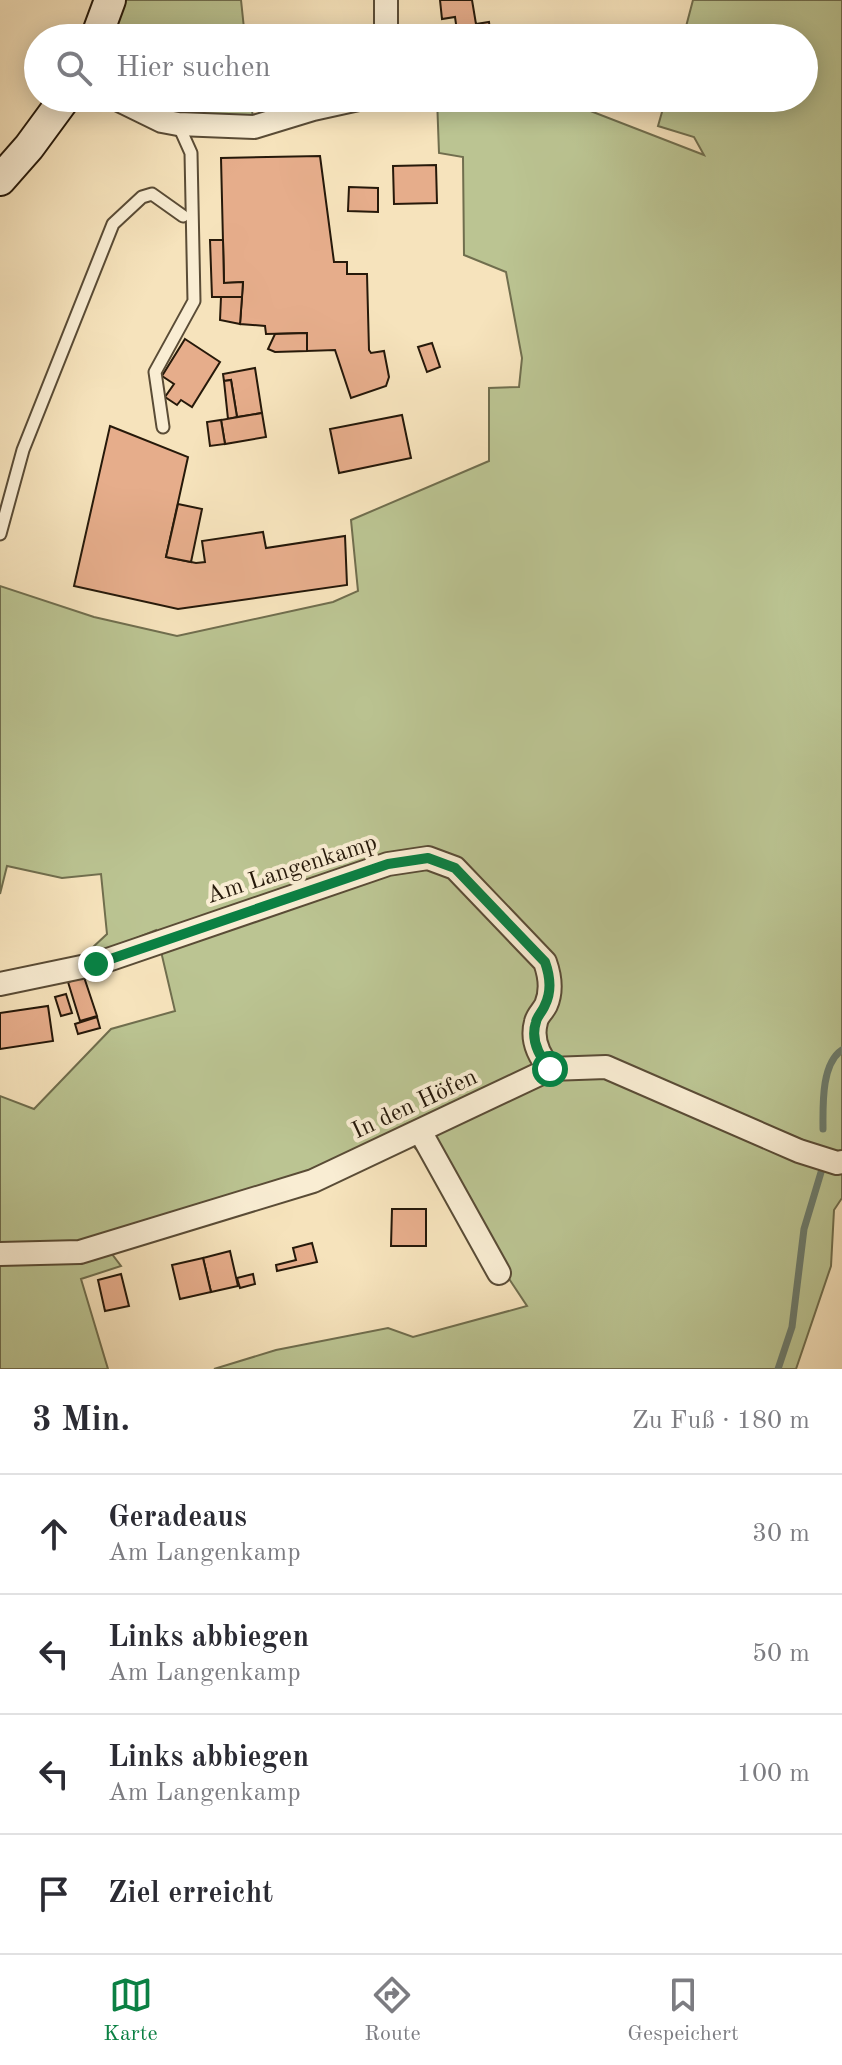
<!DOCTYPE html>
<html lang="de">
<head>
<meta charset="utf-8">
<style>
  :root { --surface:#fff; --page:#f2f2f3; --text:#2b2b33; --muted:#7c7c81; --line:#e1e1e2; --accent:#0b8043 }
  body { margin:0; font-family:"Old Standard TT",serif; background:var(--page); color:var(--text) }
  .stop { position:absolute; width:24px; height:24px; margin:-18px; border:6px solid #0b8043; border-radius:50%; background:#fff }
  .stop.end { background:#0b8043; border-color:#fff; box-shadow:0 2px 8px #0008 }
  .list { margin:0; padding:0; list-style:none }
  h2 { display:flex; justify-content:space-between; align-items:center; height:104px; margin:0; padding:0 32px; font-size:34px }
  h2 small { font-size:26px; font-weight:400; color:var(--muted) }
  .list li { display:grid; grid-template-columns:52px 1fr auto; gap:24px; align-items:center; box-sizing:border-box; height:120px; padding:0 32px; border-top:2px solid var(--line) }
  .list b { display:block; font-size:30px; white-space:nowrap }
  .list p { margin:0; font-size:26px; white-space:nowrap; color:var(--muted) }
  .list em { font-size:26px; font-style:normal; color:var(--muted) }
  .icon { flex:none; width:44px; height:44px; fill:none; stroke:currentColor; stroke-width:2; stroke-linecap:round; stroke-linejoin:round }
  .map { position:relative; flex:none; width:842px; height:1369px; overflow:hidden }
  .search { position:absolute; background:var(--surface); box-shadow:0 4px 20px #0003; left:24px; right:24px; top:24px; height:88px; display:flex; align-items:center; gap:20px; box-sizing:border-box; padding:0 28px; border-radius:44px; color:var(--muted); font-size:30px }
  .sheet { height:584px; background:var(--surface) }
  nav { display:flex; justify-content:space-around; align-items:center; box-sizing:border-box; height:112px; border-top:2px solid var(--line); background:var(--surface); font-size:22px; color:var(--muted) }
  nav a { display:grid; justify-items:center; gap:4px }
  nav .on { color:var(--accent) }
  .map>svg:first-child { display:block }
</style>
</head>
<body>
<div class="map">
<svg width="842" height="1369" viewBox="0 0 842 1369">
  <rect width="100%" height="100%" fill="#f6e3bc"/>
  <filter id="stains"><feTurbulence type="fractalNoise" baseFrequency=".0025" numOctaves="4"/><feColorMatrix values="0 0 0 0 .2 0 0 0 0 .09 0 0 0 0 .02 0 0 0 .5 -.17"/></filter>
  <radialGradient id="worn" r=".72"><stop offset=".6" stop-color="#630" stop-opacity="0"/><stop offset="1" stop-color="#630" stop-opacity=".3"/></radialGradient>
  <g fill="#bbc492" stroke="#706e4e" stroke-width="2">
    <path d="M125,0H241L245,38H113Z"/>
    <path d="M693,0H842V1152L836,1154L701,1097L842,1167V1198L834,1210L831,1266L796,1369H214L276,1350L388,1328L413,1337L527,1306L443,1179L399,1130L307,1171L106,1235L112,1254L121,1266L81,1279L108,1369H0V1096L34,1109L111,1029L175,1011L156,930L77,962L107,934L101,874L62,878L7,866L0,894V586L94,617L177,636L333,602L358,591L351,520L489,461V388L519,387L522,358L506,272L464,255L463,157L439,153L437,98H557L704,155L694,137L658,126L666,98H804V38H683Z"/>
    <path d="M176,98H251L253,121L215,119Z"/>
  </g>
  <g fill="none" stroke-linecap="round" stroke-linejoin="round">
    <g stroke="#6d7c6d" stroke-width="7">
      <path d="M823,1129C823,1106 821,1064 842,1050"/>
      <path d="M778,1369L792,1327L804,1229L822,1169"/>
    </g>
  </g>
  <g fill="#e6ad8b" stroke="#26190a" stroke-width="2">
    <path d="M440,0H472L476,24L489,22L491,38H458L455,17L442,19Z"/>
    <path d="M289,33L290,38H264L263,34Z"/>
    <path d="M320,156L334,262H347V274H367L369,350L371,353L384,351L389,377L386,386L351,398L335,350L307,351V333L266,334L265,326L240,324L243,282L224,283L221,158Z"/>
    <path d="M436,165L437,203L394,204L393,166Z"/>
    <path d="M349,187L378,188V212L348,211Z"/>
    <path d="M210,240H223L224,283L243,282L242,297H212Z"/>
    <path d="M221,297H242L240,324L220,320Z"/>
    <path d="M307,333V351L275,352L268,349L275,334Z"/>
    <path d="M185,339L220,362L192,407L181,400L177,405L165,397L174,384L162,376Z"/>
    <path d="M432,343L440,367L427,372L418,347Z"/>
    <path d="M255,368L262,413L237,417L231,380L224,381L223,374Z"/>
    <path d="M231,380L237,417L228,419L224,381Z"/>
    <path d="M262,413L266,437L225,444L221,420Z"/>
    <path d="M402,415L411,458L339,473L330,429Z"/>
    <path d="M221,420L225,444L210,446L207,422Z"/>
    <path d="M110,426L188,457L166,557L196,563L205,562L202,541L263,532L266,548L345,536L347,585L178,609L74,586Z"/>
    <path d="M178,504L202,509L191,562L166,557Z"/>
    <path d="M84,977L97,1016L80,1021L68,982Z"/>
    <path d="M66,994L72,1013L61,1016L55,997Z"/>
    <path d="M48,1006L53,1041L0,1049V1013Z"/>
    <path d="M97,1017L100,1028L78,1034L75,1024Z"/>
    <path d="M392,1209H426V1246H391Z"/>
    <path d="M312,1243L317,1262L277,1271L276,1265L296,1260L293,1248Z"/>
    <path d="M230,1251L238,1286L211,1292L203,1258Z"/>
    <path d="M203,1258L211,1292L180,1299L172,1265Z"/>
    <path d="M121,1274L129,1306L105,1311L98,1280Z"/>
    <path d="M253,1274L255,1284L240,1288L237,1278Z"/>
  </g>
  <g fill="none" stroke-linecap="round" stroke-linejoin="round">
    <g stroke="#5a4c36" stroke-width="15">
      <g id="service">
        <path d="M163,427L155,372L194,301L191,153L178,124"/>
        <path d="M0,534L23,450L113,224L142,197L152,194L183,216"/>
      </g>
    </g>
    <g stroke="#5a4c36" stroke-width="26">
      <g id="minor">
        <path d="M386,0V38"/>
        <path d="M115,98L162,121L178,124L254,127L313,109L363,98"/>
        <path d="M0,984L96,964L388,864L428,858L455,868L545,962C550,976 552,991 546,1005C543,1011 537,1016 536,1022C531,1040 539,1056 550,1069"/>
        <path d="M420,1131L499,1273"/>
        <path d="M0,1254L80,1252L313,1181L550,1069L606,1067L799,1151L837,1163L842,1162"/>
      </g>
    </g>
    <g stroke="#26190a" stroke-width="34">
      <g id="secondary">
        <path d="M96,38L110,0"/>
        <path d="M0,180L29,147L65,98"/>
      </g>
    </g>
    <use href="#service" stroke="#f9edd3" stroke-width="11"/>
    <use href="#minor" stroke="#f9edd3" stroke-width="22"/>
    <use href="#secondary" stroke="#f9edd3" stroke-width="30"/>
  </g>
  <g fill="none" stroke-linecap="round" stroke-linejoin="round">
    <path stroke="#0b8043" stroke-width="10" d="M96,964L388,864L428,858L455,868L545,962C550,976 552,991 545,1005C543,1011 537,1016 536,1022C530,1040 539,1056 550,1069"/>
  </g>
  <g text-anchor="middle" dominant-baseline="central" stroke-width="8" stroke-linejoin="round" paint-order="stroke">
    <g font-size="24" fill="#26190a" stroke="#f9edd3">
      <text transform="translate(292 870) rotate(-18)">Am Langenkamp</text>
      <text transform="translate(415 1105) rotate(-25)">In den Höfen</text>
    </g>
  </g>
  <rect width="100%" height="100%" filter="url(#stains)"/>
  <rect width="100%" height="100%" fill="url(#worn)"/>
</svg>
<div class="stop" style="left:550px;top:1069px"></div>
<div class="stop end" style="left:96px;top:964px"></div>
<div class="search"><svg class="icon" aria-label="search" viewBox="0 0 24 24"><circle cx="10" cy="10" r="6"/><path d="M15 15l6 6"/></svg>Hier suchen</div>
</div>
<section class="sheet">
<h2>3 Min.<small>Zu Fuß · 180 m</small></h2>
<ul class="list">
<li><svg class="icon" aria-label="ahead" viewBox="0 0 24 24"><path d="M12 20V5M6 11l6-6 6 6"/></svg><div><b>Geradeaus</b><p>Am Langenkamp</p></div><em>30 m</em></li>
<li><svg class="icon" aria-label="left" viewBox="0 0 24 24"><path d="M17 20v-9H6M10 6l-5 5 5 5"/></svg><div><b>Links abbiegen</b><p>Am Langenkamp</p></div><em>50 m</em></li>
<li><svg class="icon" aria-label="left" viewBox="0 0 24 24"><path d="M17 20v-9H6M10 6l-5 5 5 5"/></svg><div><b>Links abbiegen</b><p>Am Langenkamp</p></div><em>100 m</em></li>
<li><svg class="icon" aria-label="arrive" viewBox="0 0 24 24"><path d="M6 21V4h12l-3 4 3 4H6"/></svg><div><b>Ziel erreicht</b></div></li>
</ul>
</section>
<nav>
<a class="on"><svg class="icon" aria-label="map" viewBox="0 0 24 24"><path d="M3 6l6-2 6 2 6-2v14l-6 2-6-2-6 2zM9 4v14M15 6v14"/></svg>Karte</a>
<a><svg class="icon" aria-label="directions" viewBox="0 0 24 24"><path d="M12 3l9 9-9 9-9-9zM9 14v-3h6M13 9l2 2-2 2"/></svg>Route</a>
<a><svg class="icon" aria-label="saved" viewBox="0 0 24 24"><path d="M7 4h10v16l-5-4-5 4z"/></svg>Gespeichert</a>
</nav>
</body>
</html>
